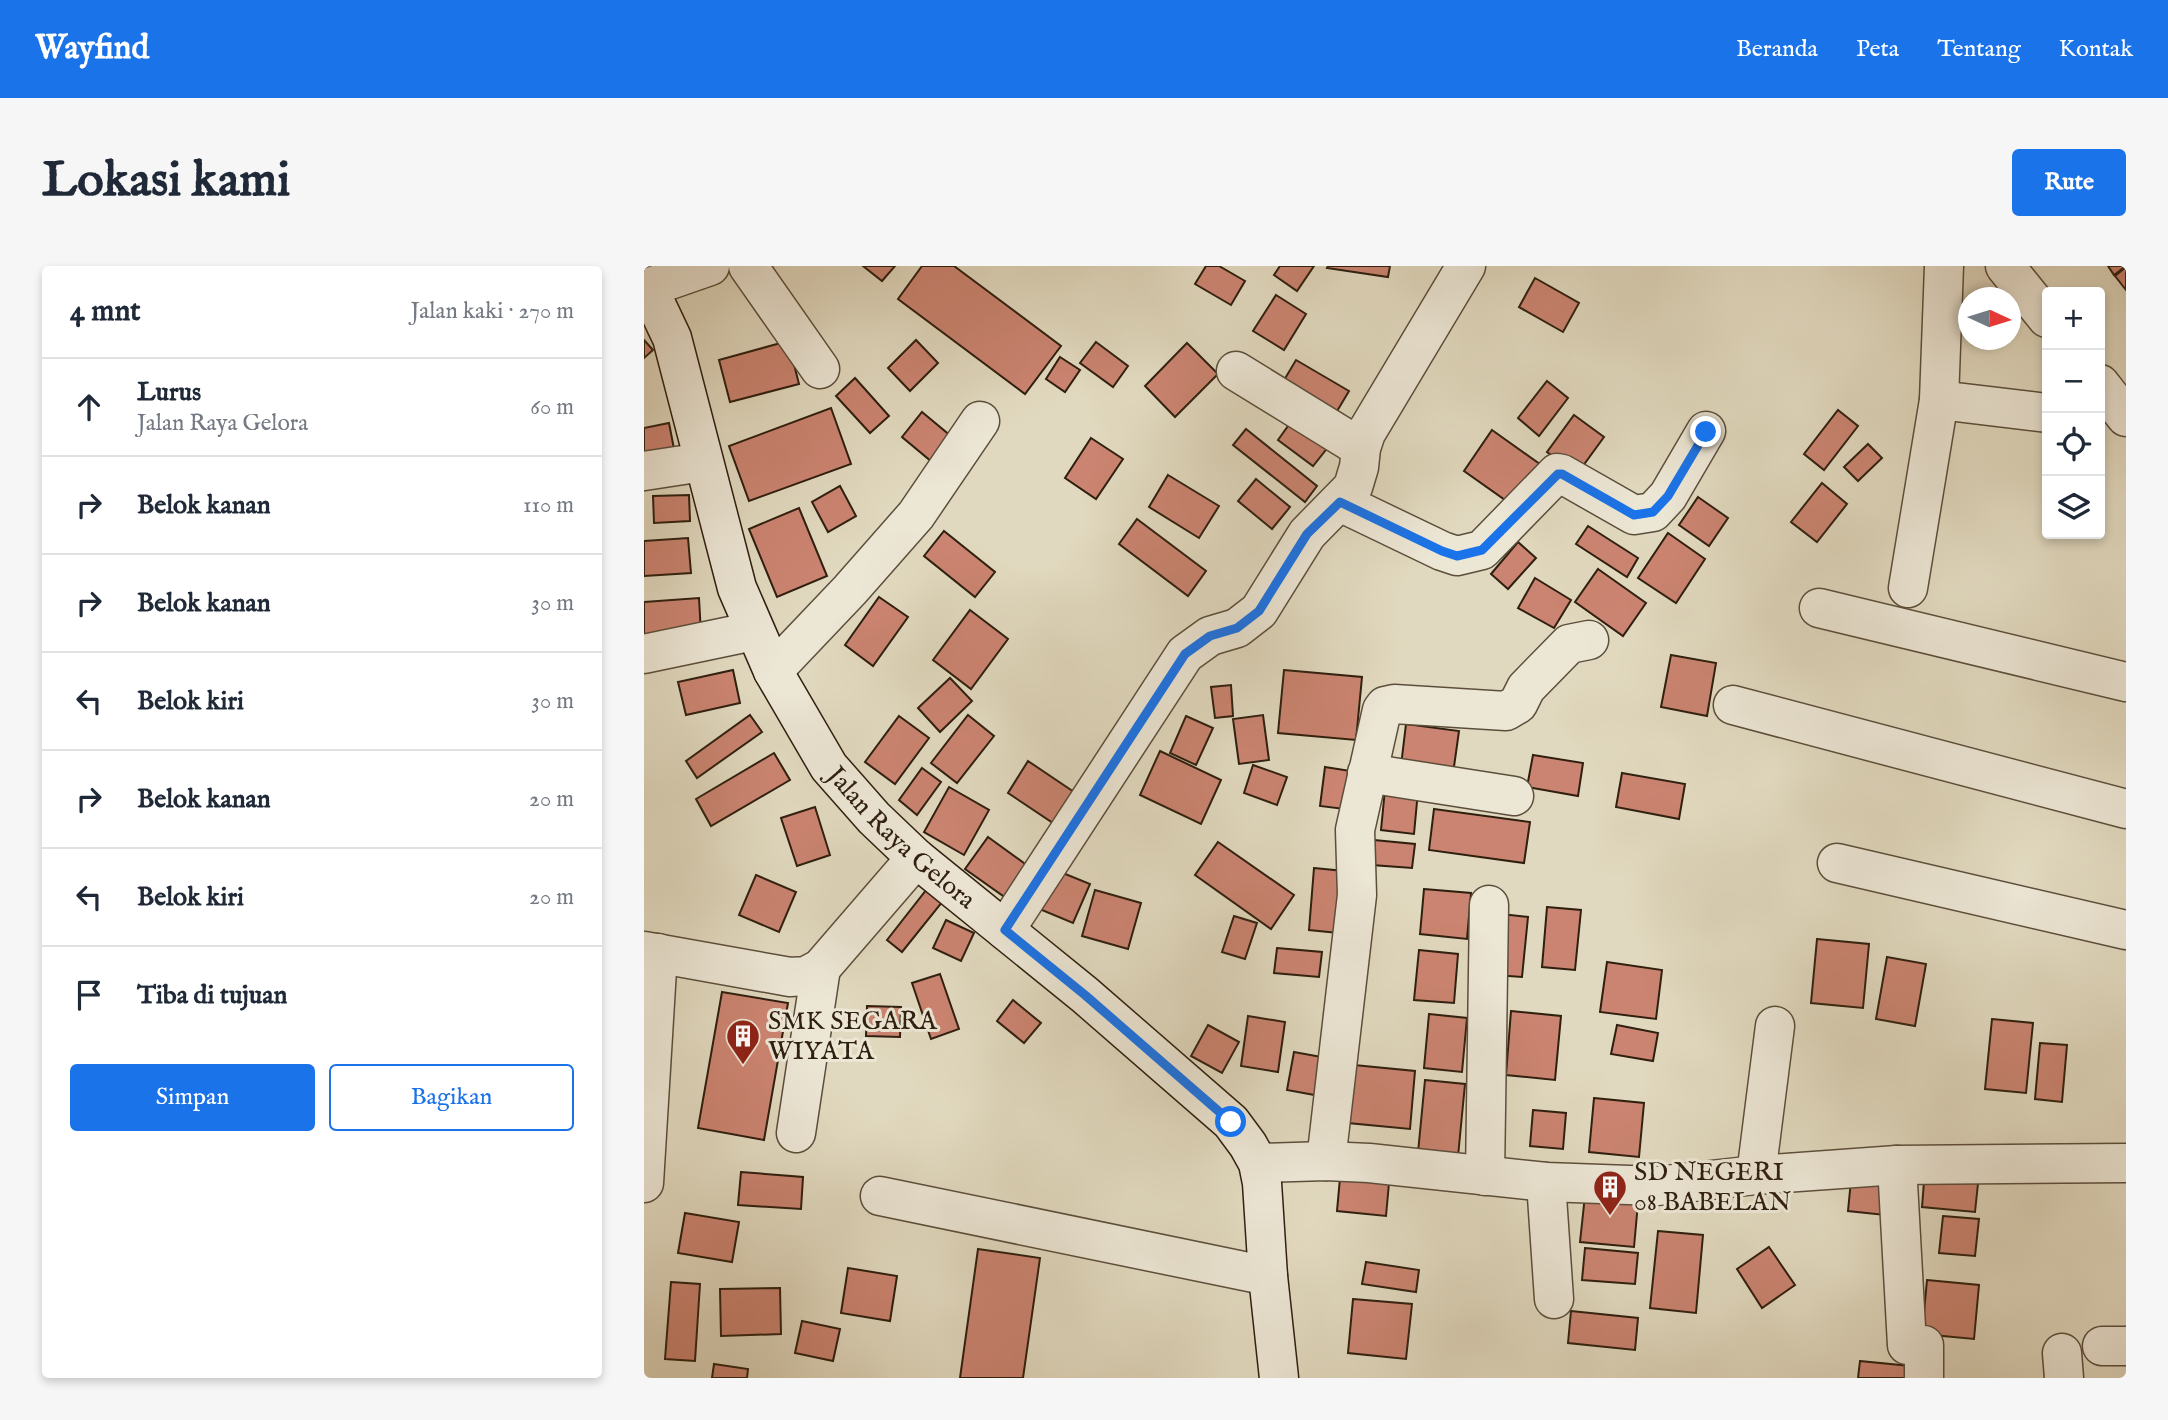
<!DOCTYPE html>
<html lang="id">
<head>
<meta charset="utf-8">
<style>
  :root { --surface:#fff; --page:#f6f6f7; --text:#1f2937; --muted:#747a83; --line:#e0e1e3; --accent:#1a73e8 }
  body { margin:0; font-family:"IM FELL English",serif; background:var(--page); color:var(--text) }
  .controls { position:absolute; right:21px; top:21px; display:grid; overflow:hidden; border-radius:7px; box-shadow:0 4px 10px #0003 }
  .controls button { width:63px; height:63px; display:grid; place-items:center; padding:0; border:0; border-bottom:2px solid var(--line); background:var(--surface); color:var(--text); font:35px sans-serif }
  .compass { position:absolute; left:1314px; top:21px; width:63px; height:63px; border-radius:50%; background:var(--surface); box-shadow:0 4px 10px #0003; rotate:94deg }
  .stop { position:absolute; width:21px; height:21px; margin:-16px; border:5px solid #1a73e8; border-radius:50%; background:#fff }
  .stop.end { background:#1a73e8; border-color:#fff; box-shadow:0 2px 7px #0008 }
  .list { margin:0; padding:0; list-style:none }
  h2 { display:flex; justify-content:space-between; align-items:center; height:91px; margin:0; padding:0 28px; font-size:30px }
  h2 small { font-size:23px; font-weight:400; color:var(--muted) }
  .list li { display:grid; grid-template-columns:46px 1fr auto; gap:21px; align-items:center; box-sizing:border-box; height:98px; padding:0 28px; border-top:2px solid var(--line) }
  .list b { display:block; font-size:26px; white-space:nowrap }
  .list p { margin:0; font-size:23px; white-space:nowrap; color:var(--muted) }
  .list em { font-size:23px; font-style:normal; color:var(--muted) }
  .actions { display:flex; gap:14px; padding:21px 28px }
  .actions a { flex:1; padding:16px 0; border:2px solid var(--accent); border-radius:7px; text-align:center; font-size:24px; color:var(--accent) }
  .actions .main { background:var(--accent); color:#fff }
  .icon { flex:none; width:38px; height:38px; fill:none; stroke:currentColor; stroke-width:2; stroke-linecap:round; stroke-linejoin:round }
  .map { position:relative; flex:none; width:1482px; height:1112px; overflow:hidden; border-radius:7px }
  header { display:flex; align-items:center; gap:42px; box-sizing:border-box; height:98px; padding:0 35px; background:var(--accent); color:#fff }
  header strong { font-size:33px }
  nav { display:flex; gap:38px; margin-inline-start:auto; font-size:24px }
  .intro { display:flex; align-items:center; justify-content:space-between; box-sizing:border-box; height:168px; padding:0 42px }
  h1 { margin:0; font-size:49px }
  .button { padding:18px 32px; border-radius:7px; background:var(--accent); color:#fff; font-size:24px; font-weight:700 }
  main { display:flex; gap:42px; padding:0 42px }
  aside { flex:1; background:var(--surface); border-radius:7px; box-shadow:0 4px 10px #0003 }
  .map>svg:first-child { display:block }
</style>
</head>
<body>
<header>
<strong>Wayfind</strong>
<nav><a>Beranda</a><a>Peta</a><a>Tentang</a><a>Kontak</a></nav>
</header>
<div class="intro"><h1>Lokasi kami</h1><a class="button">Rute</a></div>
<main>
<aside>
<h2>4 mnt<small>Jalan kaki · 270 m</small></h2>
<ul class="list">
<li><svg class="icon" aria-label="ahead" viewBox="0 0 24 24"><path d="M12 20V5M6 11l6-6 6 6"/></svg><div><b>Lurus</b><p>Jalan Raya Gelora</p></div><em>60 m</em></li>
<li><svg class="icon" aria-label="right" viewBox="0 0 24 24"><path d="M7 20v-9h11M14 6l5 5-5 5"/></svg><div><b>Belok kanan</b></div><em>110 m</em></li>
<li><svg class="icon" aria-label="right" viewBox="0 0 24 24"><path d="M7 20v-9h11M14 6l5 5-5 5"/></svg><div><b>Belok kanan</b></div><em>30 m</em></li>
<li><svg class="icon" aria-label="left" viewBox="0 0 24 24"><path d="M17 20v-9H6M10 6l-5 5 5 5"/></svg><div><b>Belok kiri</b></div><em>30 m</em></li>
<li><svg class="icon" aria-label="right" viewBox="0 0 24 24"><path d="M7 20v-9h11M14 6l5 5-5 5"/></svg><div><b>Belok kanan</b></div><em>20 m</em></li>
<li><svg class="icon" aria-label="left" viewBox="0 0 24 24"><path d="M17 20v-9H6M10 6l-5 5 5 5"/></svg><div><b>Belok kiri</b></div><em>20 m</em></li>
<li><svg class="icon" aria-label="arrive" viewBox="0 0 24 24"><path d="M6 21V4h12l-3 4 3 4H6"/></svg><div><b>Tiba di tujuan</b></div></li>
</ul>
<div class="actions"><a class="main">Simpan</a><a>Bagikan</a></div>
</aside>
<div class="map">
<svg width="1482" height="1112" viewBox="0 0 1482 1112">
  <rect width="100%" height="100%" fill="#e1d9bf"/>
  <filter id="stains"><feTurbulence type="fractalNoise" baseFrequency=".00286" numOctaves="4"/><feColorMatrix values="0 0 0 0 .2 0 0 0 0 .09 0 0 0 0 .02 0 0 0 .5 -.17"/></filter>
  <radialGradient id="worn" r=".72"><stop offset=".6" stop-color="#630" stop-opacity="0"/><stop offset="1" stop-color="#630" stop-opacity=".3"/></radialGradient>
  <g fill="#cb8471" stroke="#2f1f0f" stroke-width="2">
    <path d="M219,0H251L238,15Z"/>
    <path d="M278,0H310L417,80L381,128L254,33Z"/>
    <path d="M562,0H575L601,15L587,39L551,18Z"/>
    <path d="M636,0H670L653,25L630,9Z"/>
    <path d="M684,0H746L744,11L683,2Z"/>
    <path d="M1464,0H1482L1470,9Z"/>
    <path d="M1482,1V24L1471,10Z"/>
    <path d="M891,12L935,37L919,66L875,41Z"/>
    <path d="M632,29L662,48L640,84L609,65Z"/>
    <path d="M0,74L9,84L0,92Z"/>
    <path d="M272,74L294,97L266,125L244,102Z"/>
    <path d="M144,75L155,118L86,136L75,94Z"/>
    <path d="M452,76L484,100L469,121L436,97Z"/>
    <path d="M543,77L574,108L531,151L501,120Z"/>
    <path d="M416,91L436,104L421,126L402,113Z"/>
    <path d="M652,94L705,125L686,157L633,126Z"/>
    <path d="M211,112L245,150L226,167L192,130Z"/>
    <path d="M903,115L924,132L895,170L874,152Z"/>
    <path d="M187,142L207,198L105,235L85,180Z"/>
    <path d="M1194,144L1214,160L1180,204L1160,188Z"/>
    <path d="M278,146L314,176L294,201L258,171Z"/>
    <path d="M930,149L960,171L933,208L903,186Z"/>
    <path d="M649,153L685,180L669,200L634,174Z"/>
    <path d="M25,157L31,188L0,194V162Z"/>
    <path d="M602,163L673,220L661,236L589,179Z"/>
    <path d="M848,164L900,201L871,241L820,205Z"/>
    <path d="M447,172L479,193L452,233L421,212Z"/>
    <path d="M1224,178L1238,192L1214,215L1200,201Z"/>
    <path d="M524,209L575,240L555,272L505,241Z"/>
    <path d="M612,213L646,241L628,263L594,235Z"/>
    <path d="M1178,217L1203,238L1173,276L1147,256Z"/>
    <path d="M196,220L212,250L184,266L168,236Z"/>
    <path d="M45,229L46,255L10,257L9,230Z"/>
    <path d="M1054,231L1084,252L1065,280L1035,259Z"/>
    <path d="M155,242L183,310L133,331L105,263Z"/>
    <path d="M493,253L562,305L544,330L475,278Z"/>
    <path d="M944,260L994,292L983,311L932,278Z"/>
    <path d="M300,265L351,306L331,331L280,290Z"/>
    <path d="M1024,267L1061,293L1032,337L994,312Z"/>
    <path d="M44,272L47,307L0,310V275Z"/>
    <path d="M874,276L892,292L864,323L847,308Z"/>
    <path d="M954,303L1002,337L979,370L931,336Z"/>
    <path d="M891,312L927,334L910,362L874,342Z"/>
    <path d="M235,331L264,351L229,400L201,379Z"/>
    <path d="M55,332L57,368L0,373V336Z"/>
    <path d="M326,344L364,373L327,423L289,394Z"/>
    <path d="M1027,389L1072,397L1063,450L1017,441Z"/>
    <path d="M89,404L96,437L42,449L34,416Z"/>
    <path d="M640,404L718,411L712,474L634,467Z"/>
    <path d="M306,412L328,435L296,466L274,442Z"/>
    <path d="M587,419L589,450L571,452L567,421Z"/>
    <path d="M106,449L118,466L53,512L42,495Z"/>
    <path d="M324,449L350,470L313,517L287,497Z"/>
    <path d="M619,449L625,494L595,498L589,453Z"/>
    <path d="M255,450L285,472L251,518L221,496Z"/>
    <path d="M542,450L569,462L552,499L526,487Z"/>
    <path d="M762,458L815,465L808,515L756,508Z"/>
    <path d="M516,485L577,514L557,558L496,529Z"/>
    <path d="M130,487L146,514L67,560L52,533Z"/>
    <path d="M889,489L939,497L934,530L883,521Z"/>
    <path d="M384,495L430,526L409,557L364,527Z"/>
    <path d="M609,499L643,511L633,539L600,527Z"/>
    <path d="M681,501L713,506L708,544L676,540Z"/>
    <path d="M278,502L297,516L273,549L255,534Z"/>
    <path d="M978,507L1041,518L1035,553L972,541Z"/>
    <path d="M305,521L345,544L320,589L280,566Z"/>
    <path d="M741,523L774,525L770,568L737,564Z"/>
    <path d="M171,541L186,589L153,600L137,552Z"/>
    <path d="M790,543L886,556L880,597L785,584Z"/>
    <path d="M344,571L384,600L362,632L321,603Z"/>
    <path d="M730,574L771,578L768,602L728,599Z"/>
    <path d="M574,576L650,629L627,663L551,609Z"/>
    <path d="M670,602L710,606L704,668L665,664Z"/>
    <path d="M409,603L446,618L429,657L393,642Z"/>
    <path d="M112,609L152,626L135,666L95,649Z"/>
    <path d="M283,623L299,635L258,686L243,674Z"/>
    <path d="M780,623L827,627L823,673L776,668Z"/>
    <path d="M451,624L497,637L484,683L438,670Z"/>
    <path d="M903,641L937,644L931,704L898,701Z"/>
    <path d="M857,648L884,651L878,711L851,709Z"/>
    <path d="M590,650L613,657L601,693L578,686Z"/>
    <path d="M302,654L330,667L317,695L289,682Z"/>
    <path d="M1173,673L1225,678L1219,742L1167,737Z"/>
    <path d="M633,682L678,686L675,711L630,707Z"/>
    <path d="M775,684L814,688L810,737L770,734Z"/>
    <path d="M1243,691L1282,698L1271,760L1232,753Z"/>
    <path d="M963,696L1018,704L1012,753L956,746Z"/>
    <path d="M296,708L315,763L287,773L268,717Z"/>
    <path d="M78,726L144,737L120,874L54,862Z"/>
    <path d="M369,734L397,757L380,777L353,755Z"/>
    <path d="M223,740L257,741L256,771L222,770Z"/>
    <path d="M867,745L917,750L911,814L862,809Z"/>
    <path d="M785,748L823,752L818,806L780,802Z"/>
    <path d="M604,750L641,756L634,806L597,800Z"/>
    <path d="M1348,753L1389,757L1382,827L1341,823Z"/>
    <path d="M564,759L595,776L578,807L547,790Z"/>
    <path d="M973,759L1014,767L1009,795L967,788Z"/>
    <path d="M1396,777L1423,779L1418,836L1391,833Z"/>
    <path d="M650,786L683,792L676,830L643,824Z"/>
    <path d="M710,799L771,805L766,863L704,857Z"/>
    <path d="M781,814L821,818L813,901L773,897Z"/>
    <path d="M950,832L1000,837L995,891L945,886Z"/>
    <path d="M889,844L922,847L919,883L886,880Z"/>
    <path d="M1281,903L1335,908L1331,946L1278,941Z"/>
    <path d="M1208,904L1245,907L1241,949L1204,945Z"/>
    <path d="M97,906L159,911L157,943L94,939Z"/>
    <path d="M696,912L745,917L742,950L693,945Z"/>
    <path d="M942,920L995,926L990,981L936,976Z"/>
    <path d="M41,947L95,956L88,996L34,987Z"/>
    <path d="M1299,950L1335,953L1331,990L1295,987Z"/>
    <path d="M1014,965L1059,969L1052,1047L1006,1042Z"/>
    <path d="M1125,981L1151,1019L1118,1042L1093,1003Z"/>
    <path d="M941,982L994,987L991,1018L938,1014Z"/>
    <path d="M334,983L396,992L379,1112H316Z"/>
    <path d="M722,996L775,1004L772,1026L718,1018Z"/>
    <path d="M204,1002L253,1010L246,1055L197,1047Z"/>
    <path d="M1283,1014L1335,1019L1330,1073L1278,1068Z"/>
    <path d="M27,1016L56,1018L51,1095L21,1093Z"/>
    <path d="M136,1022L137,1068L77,1070L76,1023Z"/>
    <path d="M709,1033L768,1038L762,1093L704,1087Z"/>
    <path d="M927,1045L994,1052L991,1084L924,1077Z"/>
    <path d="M158,1055L196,1063L189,1095L151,1087Z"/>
    <path d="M1216,1095L1266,1100L1264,1112H1214Z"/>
    <path d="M70,1098L104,1103L103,1112H68Z"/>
  </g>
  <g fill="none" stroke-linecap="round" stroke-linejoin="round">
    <g stroke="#5c4e3b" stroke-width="41">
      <g id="street">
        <path d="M104,0L176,103"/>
        <path d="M1361,0L1403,52"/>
        <path d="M0,23L66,0"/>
        <path d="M592,105L717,182"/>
        <path d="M1456,118L1482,151"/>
        <path d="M1295,134L1403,147"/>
        <path d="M0,205L59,196"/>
        <path d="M696,236L798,285L813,290L838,284L913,207L918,208L990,249L1009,246L1024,230L1062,165"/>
        <path d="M1264,322L1295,134L1300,0"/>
        <path d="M1175,342L1482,416"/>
        <path d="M0,388L110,365"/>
        <path d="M129,405L206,324L272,249L336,155"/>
        <path d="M1089,439L1482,543"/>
        <path d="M723,507L870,530"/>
        <path d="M1193,597L1482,664"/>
        <path d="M361,664L541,388L566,370L593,362L615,345L663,268L709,221L715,201L717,182L722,167L822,0"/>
        <path d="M0,685L146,711L162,710L177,702L272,592"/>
        <path d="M152,867L177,702"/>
        <path d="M682,895L713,629L711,564L738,444L741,440L750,438L862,445L874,438L882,422L925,378L945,374"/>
        <path d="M614,897L682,895L725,897L902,916L1013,920L1112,909L1253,899L1482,897"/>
        <path d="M1253,899L1263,1079H1280V1112"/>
        <path d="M1112,909L1131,760"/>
        <path d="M841,910L845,639"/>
        <path d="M902,916L910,1033"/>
        <path d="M0,917L14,687"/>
        <path d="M236,930L624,1010"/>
        <path d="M1458,1080H1482"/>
        <path d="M1418,1087L1420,1112"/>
      </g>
    </g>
    <g stroke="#2f1f0f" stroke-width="41">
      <g id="secondary">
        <path id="s1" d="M0,26L11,36L28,72L93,322L129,405L185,501L230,552L272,592L441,729L587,856L604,879L614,897L618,917L624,1010L635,1112"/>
      </g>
    </g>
    <use href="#street" stroke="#ece6d5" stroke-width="38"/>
    <use href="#secondary" stroke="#ece6d5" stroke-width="38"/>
  </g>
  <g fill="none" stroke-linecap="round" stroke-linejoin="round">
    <path stroke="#1a73e8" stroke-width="9" d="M587,856L441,729L361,664L541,388L566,370L593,362L615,345L663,268L696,236L798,285L813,290L838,284L914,208H918L990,249L1009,246L1024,230L1062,166"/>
  </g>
  <defs>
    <g id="building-pin" transform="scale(1.75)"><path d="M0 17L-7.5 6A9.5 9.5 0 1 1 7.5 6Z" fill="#8f2418" stroke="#ece6d5"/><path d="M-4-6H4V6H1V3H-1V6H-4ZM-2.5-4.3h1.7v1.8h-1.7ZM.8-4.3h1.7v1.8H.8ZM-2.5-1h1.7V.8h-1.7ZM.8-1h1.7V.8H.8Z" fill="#fff"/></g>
  </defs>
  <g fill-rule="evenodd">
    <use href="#building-pin" x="99" y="770"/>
    <use href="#building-pin" x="966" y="921"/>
  </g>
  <g text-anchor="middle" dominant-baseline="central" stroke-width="6" stroke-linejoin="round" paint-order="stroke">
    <g font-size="26" fill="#2f1f0f" stroke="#ece6d5">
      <text stroke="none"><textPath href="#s1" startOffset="616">Jalan Raya Gelora</textPath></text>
    </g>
    <g font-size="26" fill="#2f1f0f" stroke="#ece6d5" text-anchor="start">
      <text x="124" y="755">SMK SEGARA<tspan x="124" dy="30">WIYATA</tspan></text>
      <text x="990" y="906">SD NEGERI<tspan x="990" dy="30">08 BABELAN</tspan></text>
    </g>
  </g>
  <rect width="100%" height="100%" filter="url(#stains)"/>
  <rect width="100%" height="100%" fill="url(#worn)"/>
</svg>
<div class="controls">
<button>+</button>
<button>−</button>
<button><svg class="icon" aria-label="locate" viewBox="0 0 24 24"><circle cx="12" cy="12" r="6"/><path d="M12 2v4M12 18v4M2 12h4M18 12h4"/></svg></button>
<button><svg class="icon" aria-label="layers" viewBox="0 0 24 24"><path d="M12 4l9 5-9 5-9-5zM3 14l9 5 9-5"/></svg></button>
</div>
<svg class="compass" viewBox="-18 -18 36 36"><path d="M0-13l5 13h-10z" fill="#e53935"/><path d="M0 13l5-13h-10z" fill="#747a83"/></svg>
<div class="stop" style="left:587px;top:856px"></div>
<div class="stop end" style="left:1062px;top:166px"></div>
</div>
</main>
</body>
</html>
